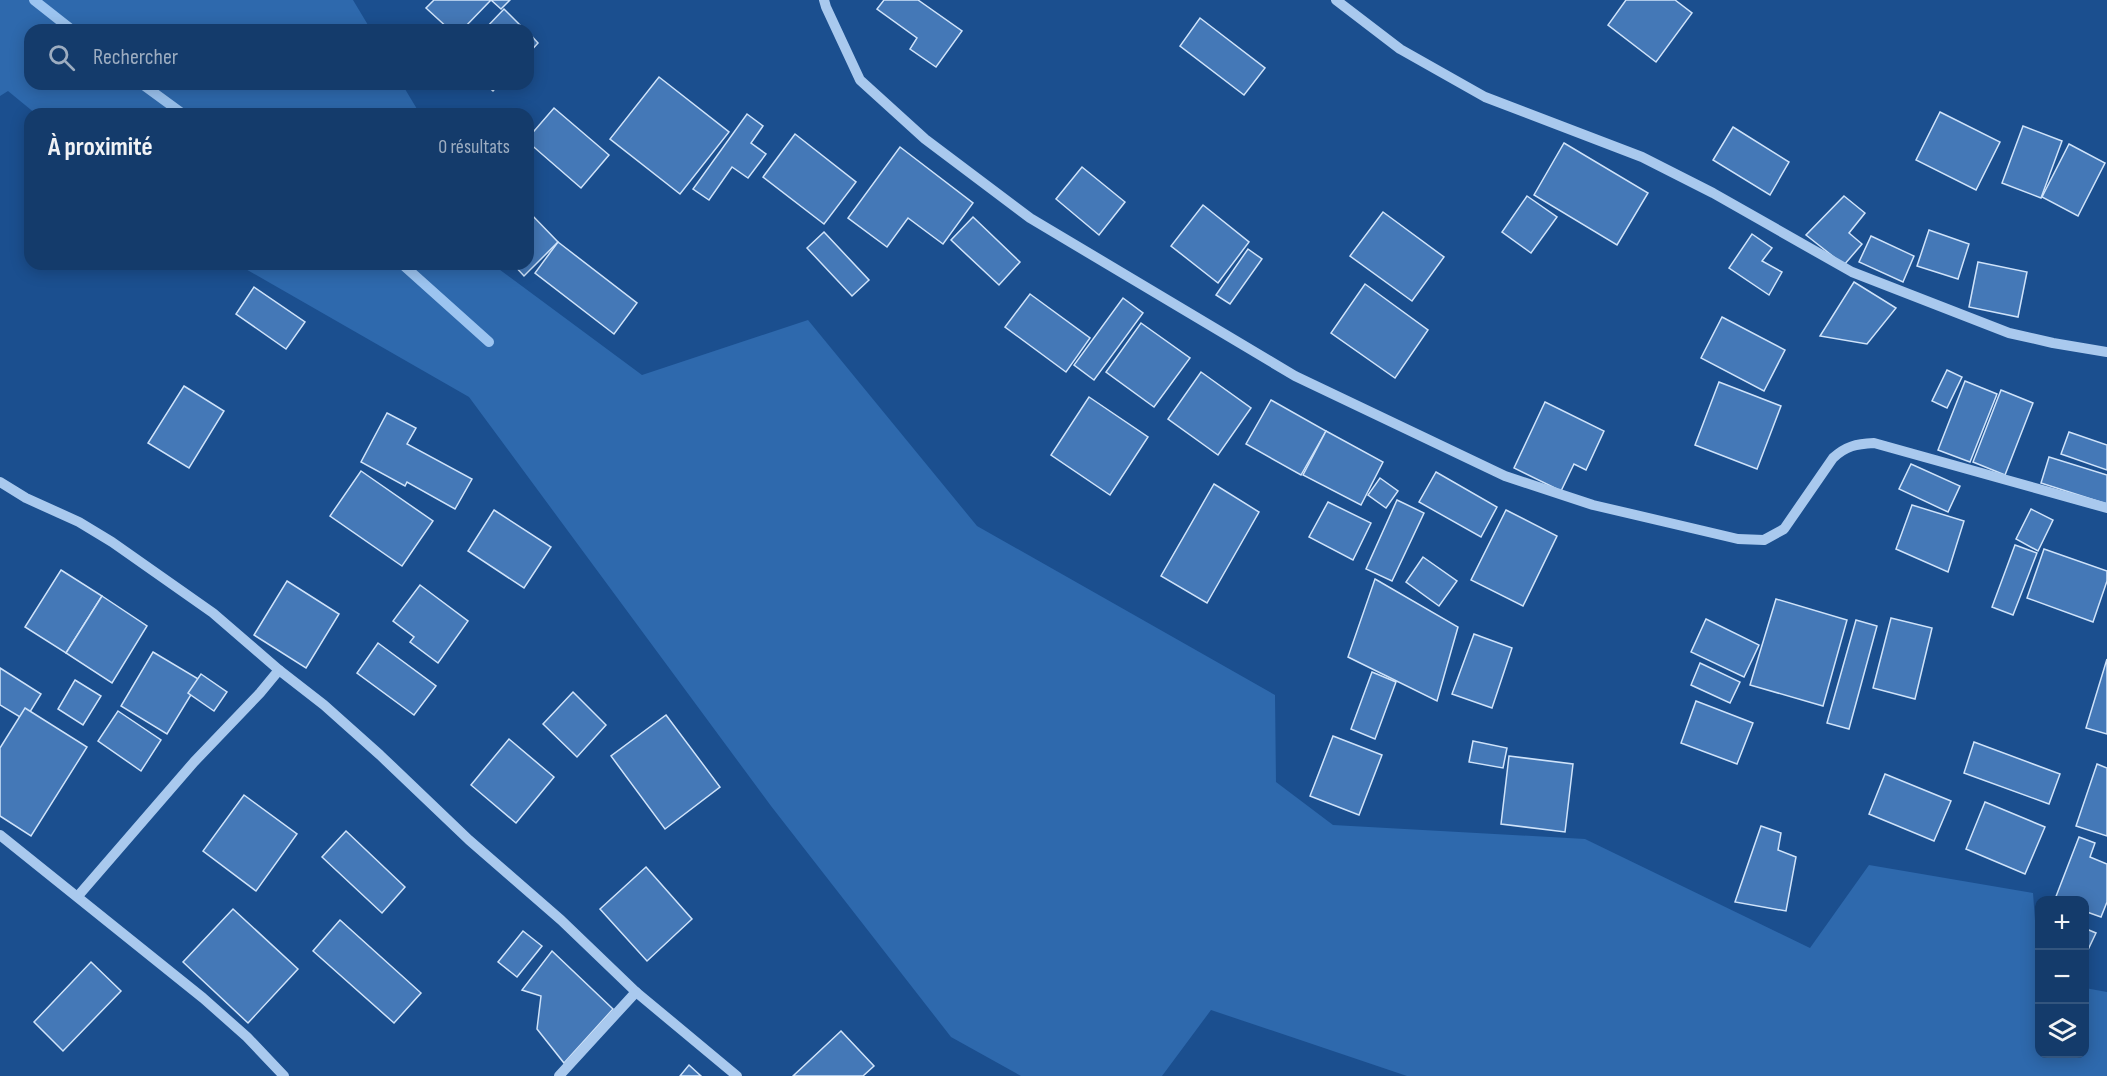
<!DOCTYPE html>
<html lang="fr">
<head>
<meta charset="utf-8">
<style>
  :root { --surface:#143b6b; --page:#1d4271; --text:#f1f3f6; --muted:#9dadc1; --line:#33557e }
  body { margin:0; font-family:"Sofia Sans Condensed",sans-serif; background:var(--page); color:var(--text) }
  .controls { position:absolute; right:18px; bottom:18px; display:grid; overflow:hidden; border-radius:12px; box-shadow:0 3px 15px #0003 }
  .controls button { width:54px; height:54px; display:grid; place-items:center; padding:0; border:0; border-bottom:2px solid var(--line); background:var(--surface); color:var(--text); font:30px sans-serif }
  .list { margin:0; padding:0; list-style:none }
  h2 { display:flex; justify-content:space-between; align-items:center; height:78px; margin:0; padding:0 24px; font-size:26px }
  h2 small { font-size:20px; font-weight:400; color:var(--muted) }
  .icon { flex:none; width:33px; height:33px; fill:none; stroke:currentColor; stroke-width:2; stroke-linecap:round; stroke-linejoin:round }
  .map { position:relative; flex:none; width:2107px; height:1076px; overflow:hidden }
  .search { position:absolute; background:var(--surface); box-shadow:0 3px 15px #0003; left:24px; top:24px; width:510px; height:66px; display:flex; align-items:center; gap:15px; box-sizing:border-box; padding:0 21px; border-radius:18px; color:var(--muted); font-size:22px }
  .panel { position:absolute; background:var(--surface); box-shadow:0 3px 15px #0003; left:24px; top:108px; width:510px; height:162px; border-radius:18px }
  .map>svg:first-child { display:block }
</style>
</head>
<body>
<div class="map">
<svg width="2107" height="1076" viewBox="0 0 2107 1076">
  <rect width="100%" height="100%" fill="#1b4f8f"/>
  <g fill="#2e69ad">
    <path d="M0,0H353L371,30H30V84H402L420,114H36L8,91L0,96Z"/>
    <path d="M237,264H492L642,375L808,320L977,526L1275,695L1276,782L1333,825L1585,839L1810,948L1869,865L2033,893L2039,975L2040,1054H2084L2085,988L2107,992V1076H1407L1211,1010L1162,1076H1021L951,1037L771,806L469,397Z"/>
  </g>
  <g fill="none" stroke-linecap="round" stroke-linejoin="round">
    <g stroke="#9cc4f0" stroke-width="10">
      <path d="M34,0L72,30"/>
      <path d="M142,84L183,114"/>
      <path d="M402,264L489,342"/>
    </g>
  </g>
  <g fill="#4478b7" stroke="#cfe3fa" stroke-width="1.5">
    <path d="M434,0H510L501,9L491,0L462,30H450L426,8Z"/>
    <path d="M884,0H918L962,31L936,67L910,49L917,38L877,9Z"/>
    <path d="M1626,0H1675L1692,13L1656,62L1608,25Z"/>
    <path d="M504,9L525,30H484Z"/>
    <path d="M1200,18L1265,68L1244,95L1180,46Z"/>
    <path d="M528,32L538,43L528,54Z"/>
    <path d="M659,77L729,132L680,194L610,139Z"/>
    <path d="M485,84H499L493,91Z"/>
    <path d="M554,108L609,155L581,188L528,142V138Z"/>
    <path d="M1940,112L2000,142L1976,190L1916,160Z"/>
    <path d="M747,114L763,126L751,143L766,154L748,178L732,167L709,200L693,189Z"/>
    <path d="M2023,126L2062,141L2041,198L2002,183Z"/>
    <path d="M1733,127L1789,162L1770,195L1713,160Z"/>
    <path d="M795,134L856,182L824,224L763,177Z"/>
    <path d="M1564,143L1648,193L1617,245L1534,195Z"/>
    <path d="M2069,144L2105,163L2078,216L2042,197Z"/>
    <path d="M900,147L973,203L943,244L908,218L887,247L848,218Z"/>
    <path d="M1082,167L1125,202L1099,235L1056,199Z"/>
    <path d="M1527,196L1557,217L1531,253L1502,232Z"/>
    <path d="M1844,196L1865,213L1849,233L1862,244L1844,265L1806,235Z"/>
    <path d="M1203,205L1249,242L1218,283L1171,246Z"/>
    <path d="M528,211L558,242L524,276L513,264H528Z"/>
    <path d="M1383,212L1444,257L1412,301L1350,256Z"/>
    <path d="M973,217L1020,262L999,285L951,240Z"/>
    <path d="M1929,230L1969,244L1958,279L1917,266Z"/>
    <path d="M824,232L869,280L852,296L807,248Z"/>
    <path d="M1752,234L1772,248L1762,261L1782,272L1769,295L1729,268Z"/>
    <path d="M1871,236L1914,256L1903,282L1859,262Z"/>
    <path d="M558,242L637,303L614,334L535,273Z"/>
    <path d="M1248,249L1262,259L1230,304L1216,295Z"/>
    <path d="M1978,262L2027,272L2018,317L1969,307Z"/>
    <path d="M1854,282L1896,308L1867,344L1820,336Z"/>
    <path d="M1365,284L1428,330L1395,378L1331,333Z"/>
    <path d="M254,287L305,322L286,349L236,314Z"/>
    <path d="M1030,294L1090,338L1066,372L1005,327Z"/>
    <path d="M1123,298L1143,313L1094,380L1074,365Z"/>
    <path d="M1722,317L1785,350L1764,391L1701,358Z"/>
    <path d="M1141,323L1190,358L1154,407L1106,372Z"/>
    <path d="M1947,370L1962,377L1947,408L1932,401Z"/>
    <path d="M1201,372L1251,408L1218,455L1168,419Z"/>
    <path d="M1965,381L1997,394L1970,462L1938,450Z"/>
    <path d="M1719,382L1781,406L1757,469L1695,445Z"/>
    <path d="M184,386L224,411L189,468L148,443Z"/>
    <path d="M2001,390L2033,403L2005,475L1973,462Z"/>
    <path d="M1089,397L1148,437L1110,495L1051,455Z"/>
    <path d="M1271,400L1326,431L1301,475L1246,444Z"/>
    <path d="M1545,402L1604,431L1586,470L1574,464L1561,491L1514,468Z"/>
    <path d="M387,413L416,428L407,444L472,479L455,509L407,482L405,486L361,462Z"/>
    <path d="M1326,431L1383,462L1361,505L1303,475Z"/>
    <path d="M2069,432L2107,445V470L2061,454Z"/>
    <path d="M2049,457L2107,475V504L2041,483Z"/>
    <path d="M1911,464L1960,486L1948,512L1899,489Z"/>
    <path d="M361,471L433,521L402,566L330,516Z"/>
    <path d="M1436,472L1497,507L1481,537L1419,502Z"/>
    <path d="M1380,478L1398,491L1386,508L1368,495Z"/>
    <path d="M1214,484L1259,512L1207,603L1161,576Z"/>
    <path d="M1397,500L1424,513L1392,581L1366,569Z"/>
    <path d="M1328,502L1371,523L1353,560L1309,537Z"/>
    <path d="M1912,505L1964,521L1948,572L1896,549Z"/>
    <path d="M2031,509L2053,520L2038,551L2016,539Z"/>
    <path d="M494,510L551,547L524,588L468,551Z"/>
    <path d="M1506,510L1557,536L1523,606L1471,580Z"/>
    <path d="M2015,545L2037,553L2013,615L1992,607Z"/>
    <path d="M2044,549L2107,571V581L2093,622L2027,598Z"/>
    <path d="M1423,557L1457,581L1439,606L1406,582Z"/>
    <path d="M61,570L102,596L66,653L25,627Z"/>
    <path d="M1375,579L1458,627L1437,701L1348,657Z"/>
    <path d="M287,581L339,614L306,668L254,635Z"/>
    <path d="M420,585L468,621L438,663L410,642L414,637L393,621Z"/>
    <path d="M102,596L147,626L112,683L66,653Z"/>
    <path d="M1776,599L1847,620L1823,706L1750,685Z"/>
    <path d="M1891,618L1932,628L1915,699L1873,688Z"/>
    <path d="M1706,619L1759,645L1744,677L1691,652Z"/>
    <path d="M1856,620L1877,626L1849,729L1827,723Z"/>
    <path d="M1474,634L1512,648L1492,708L1452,694Z"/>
    <path d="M378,643L436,686L414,715L357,673Z"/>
    <path d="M153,652L200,680L167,734L121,706Z"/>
    <path d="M2107,659V734L2086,728Z"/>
    <path d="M1700,663L1740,682L1730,703L1691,685Z"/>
    <path d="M0,668L41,694L25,720L0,705Z"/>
    <path d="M1372,672L1396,682L1375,739L1351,729Z"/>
    <path d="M201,674L227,692L214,711L188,693Z"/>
    <path d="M75,680L101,696L83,725L58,709Z"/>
    <path d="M573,692L606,725L577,757L543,724Z"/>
    <path d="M1696,701L1753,723L1737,764L1681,743Z"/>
    <path d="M25,708L87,747L31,836L0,816V748Z"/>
    <path d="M118,711L161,740L141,771L98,741Z"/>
    <path d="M666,715L720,787L665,829L611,756Z"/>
    <path d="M1333,736L1382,755L1359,815L1310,796Z"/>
    <path d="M509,739L554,777L516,823L471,785Z"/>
    <path d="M1473,741L1507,748L1503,768L1469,762Z"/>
    <path d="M1974,742L2060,774L2049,804L1964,773Z"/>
    <path d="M1509,756L1573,764L1565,832L1501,824Z"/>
    <path d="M2097,764L2107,768V836L2076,826Z"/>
    <path d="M1885,774L1951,801L1934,841L1869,814Z"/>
    <path d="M244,795L297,834L256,891L203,851Z"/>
    <path d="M1985,802L2045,827L2025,874L1966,849Z"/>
    <path d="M1761,826L1781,833L1778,850L1796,857L1786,911L1735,902Z"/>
    <path d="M346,831L405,887L382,913L322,857Z"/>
    <path d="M2079,837L2095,843L2090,857L2107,864V902L2101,917L2084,911V900L2055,899Z"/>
    <path d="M646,867L692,919L647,961L600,909Z"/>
    <path d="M233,909L298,969L248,1023L183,962Z"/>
    <path d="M340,920L421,993L394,1023L313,951Z"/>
    <path d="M2084,928L2096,933L2085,956H2084Z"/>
    <path d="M523,931L542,946L517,977L498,962Z"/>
    <path d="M552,951L613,1009L564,1063L537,1029L541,996L522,990Z"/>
    <path d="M91,962L121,991L63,1051L34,1022Z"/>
    <path d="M841,1031L874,1066L863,1076H793Z"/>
    <path d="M689,1065L701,1076H680Z"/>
  </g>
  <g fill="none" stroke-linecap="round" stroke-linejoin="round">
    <g stroke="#a9c9ee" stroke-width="10">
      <path d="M824,0L826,7L860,80L925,139L1030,218L1295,376L1505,476L1593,505L1738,539L1764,540L1784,529L1833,458C1846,446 1856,444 1874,443L2107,508"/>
      <path d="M1336,0L1400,49L1485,97L1642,157L1713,193L1852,272L2009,333L2053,343L2107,352"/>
      <path d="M0,482L26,498L79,522L112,542L213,613L279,670L324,705L380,755L469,840L561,920L636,992L737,1076"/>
      <path d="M0,835L203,998L247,1037L284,1076"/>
      <path d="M78,896L194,762L260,693L279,670"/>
      <path d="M559,1076L636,992"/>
    </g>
  </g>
</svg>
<div class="controls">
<button>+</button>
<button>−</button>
<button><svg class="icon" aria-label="layers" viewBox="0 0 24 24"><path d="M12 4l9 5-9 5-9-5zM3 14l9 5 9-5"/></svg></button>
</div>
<div class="search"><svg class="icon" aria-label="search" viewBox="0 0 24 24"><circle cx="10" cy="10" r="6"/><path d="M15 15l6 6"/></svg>Rechercher</div>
<section class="panel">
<h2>À proximité<small>0 résultats</small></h2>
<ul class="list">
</ul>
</section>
</div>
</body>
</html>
